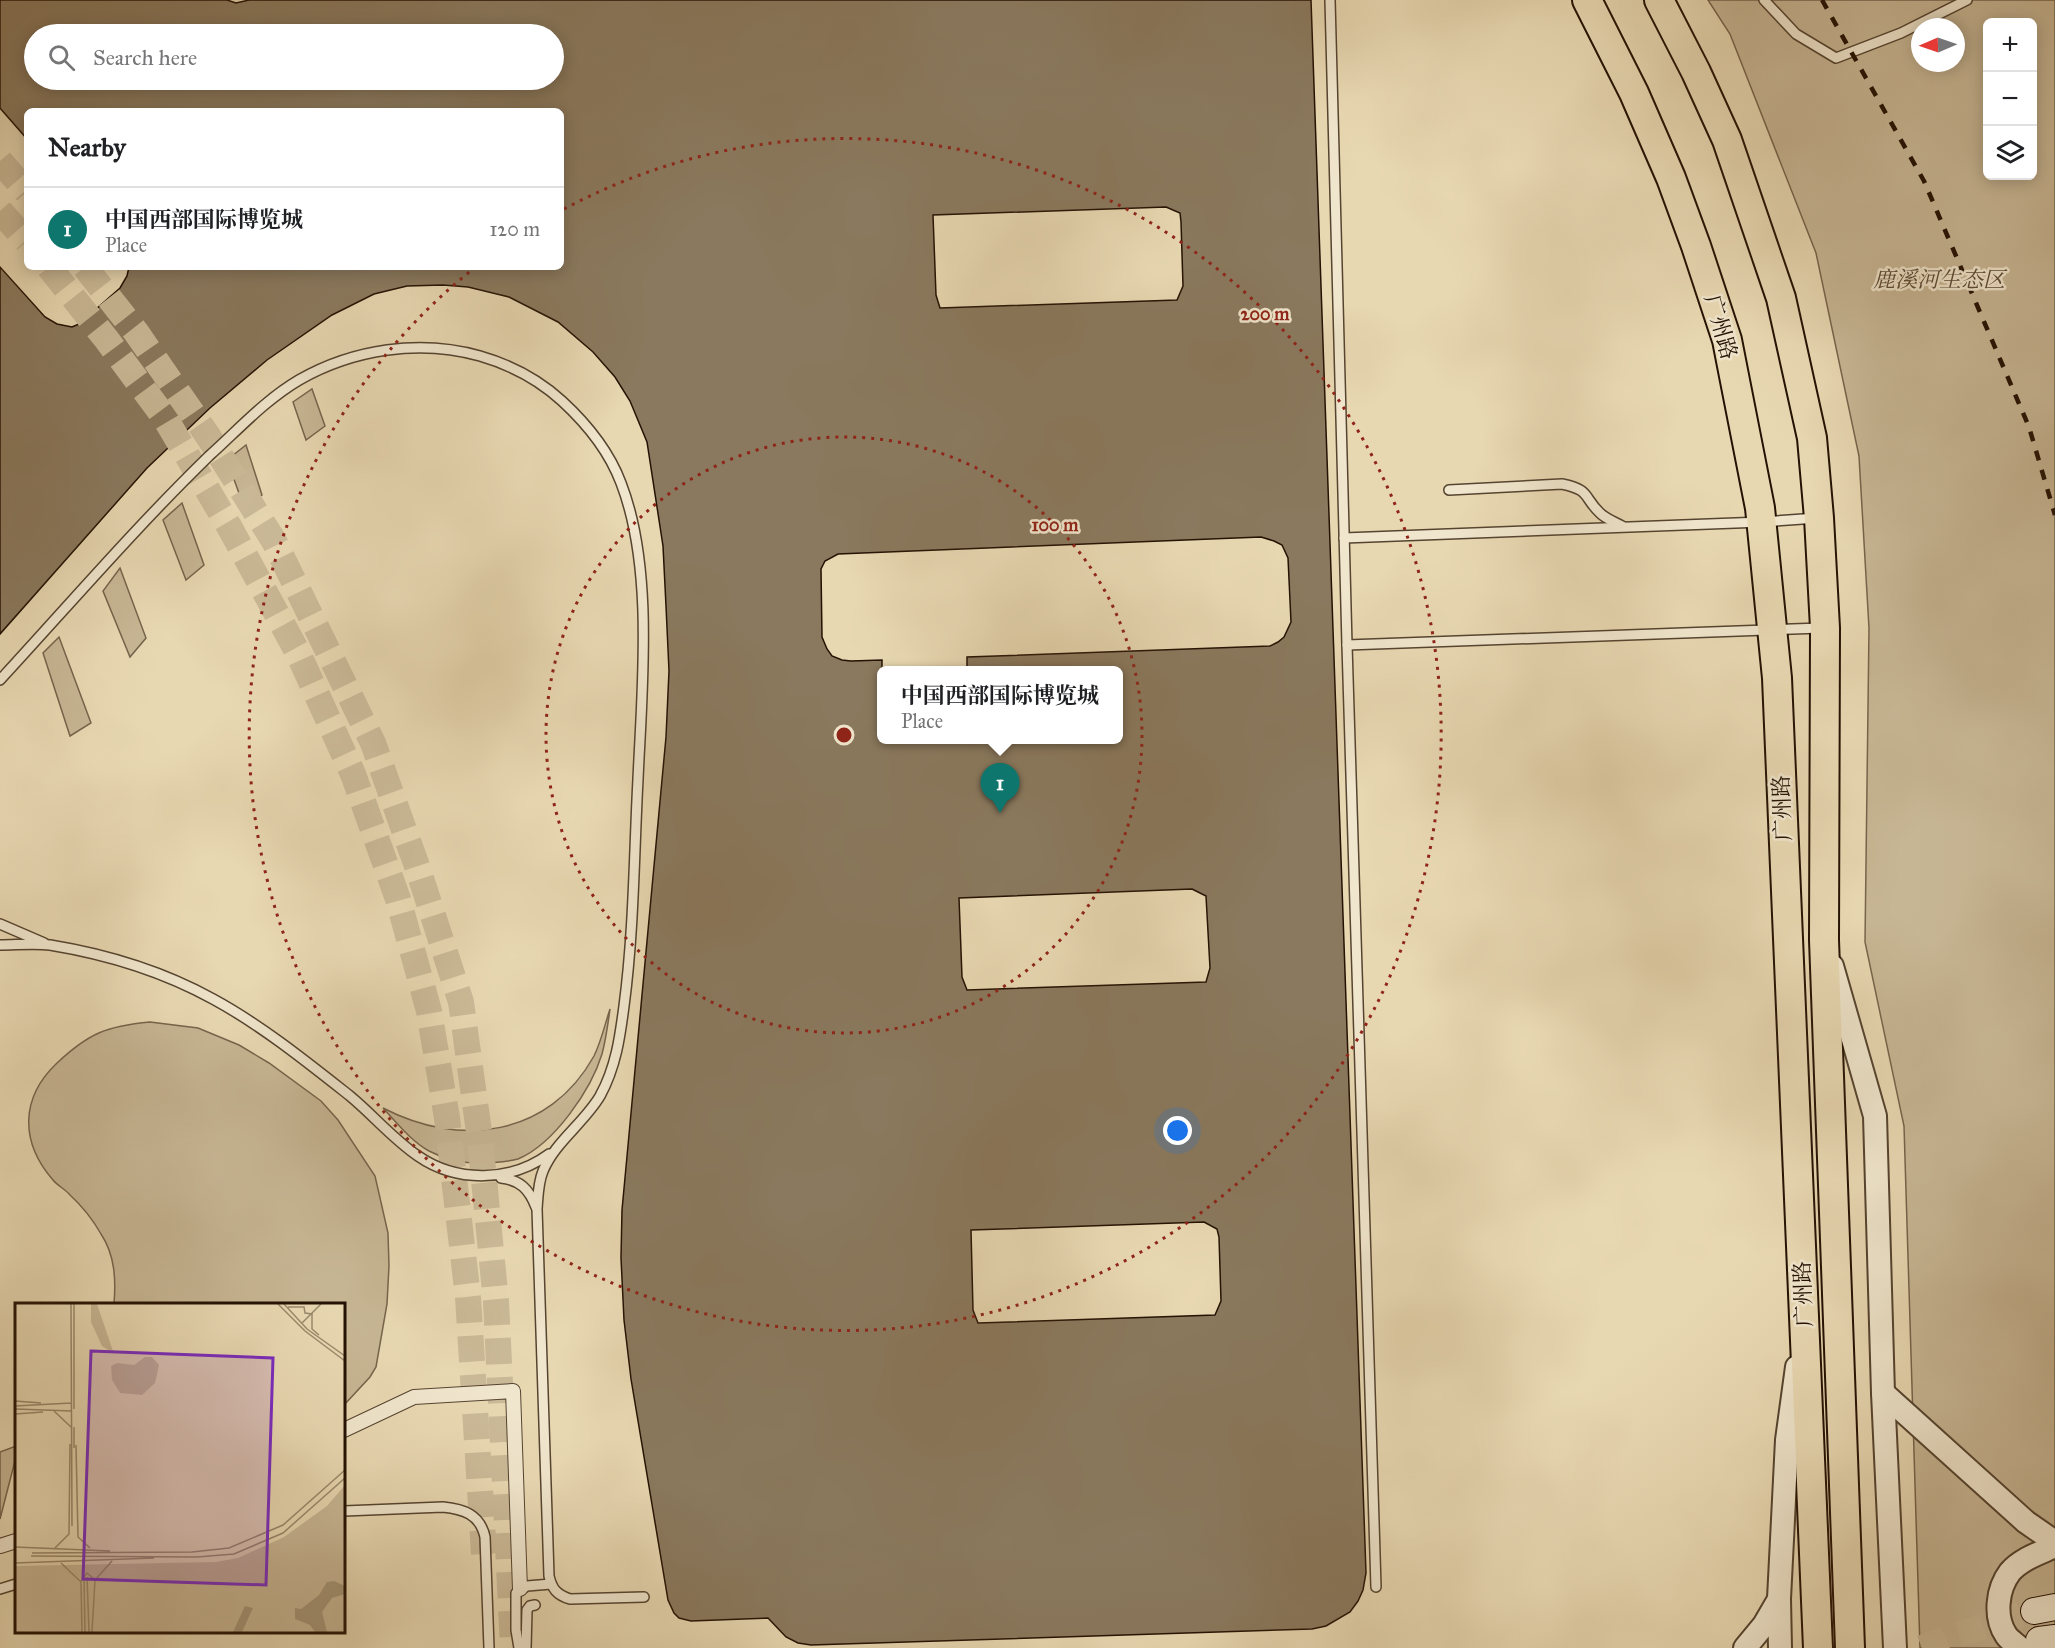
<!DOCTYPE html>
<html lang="en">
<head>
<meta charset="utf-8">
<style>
  :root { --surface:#fff; --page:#f2f2f2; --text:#202124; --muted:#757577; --line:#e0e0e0; --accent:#0f766e }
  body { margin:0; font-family:"IM FELL Great Primer","Noto Serif SC",serif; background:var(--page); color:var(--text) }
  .controls { position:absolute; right:18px; top:18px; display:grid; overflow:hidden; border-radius:9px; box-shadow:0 3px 15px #0003 }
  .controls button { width:54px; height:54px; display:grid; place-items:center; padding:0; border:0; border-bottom:2px solid var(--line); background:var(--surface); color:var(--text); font:30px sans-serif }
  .compass { position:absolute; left:1911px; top:18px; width:54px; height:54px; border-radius:50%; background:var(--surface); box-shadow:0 3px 15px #0003; rotate:268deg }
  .you { position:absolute; left:1178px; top:1131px; width:21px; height:21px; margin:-15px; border:4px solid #fff; border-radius:50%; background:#1a73e8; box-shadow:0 0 0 9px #1a73e833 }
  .badge { display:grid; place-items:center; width:39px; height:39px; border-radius:50%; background:var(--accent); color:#fff; font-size:20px; font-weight:700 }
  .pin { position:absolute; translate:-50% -50px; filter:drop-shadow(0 2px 3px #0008) }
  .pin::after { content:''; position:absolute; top:32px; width:21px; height:18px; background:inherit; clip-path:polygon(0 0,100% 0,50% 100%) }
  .popup { position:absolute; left:877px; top:666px; width:246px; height:78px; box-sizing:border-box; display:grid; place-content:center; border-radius:9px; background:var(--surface); filter:drop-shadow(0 2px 4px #0005); font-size:20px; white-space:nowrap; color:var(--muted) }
  .popup b { font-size:22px; color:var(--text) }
  .popup::after { content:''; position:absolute; left:50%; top:100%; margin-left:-12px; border:12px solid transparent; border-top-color:var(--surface) }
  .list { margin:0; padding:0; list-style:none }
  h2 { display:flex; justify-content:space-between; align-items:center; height:78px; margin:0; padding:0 24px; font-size:26px }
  h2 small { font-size:20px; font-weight:400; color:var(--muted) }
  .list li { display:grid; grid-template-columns:39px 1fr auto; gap:18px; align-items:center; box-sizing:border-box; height:84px; padding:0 24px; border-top:2px solid var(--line) }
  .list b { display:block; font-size:22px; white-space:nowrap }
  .list p { margin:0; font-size:20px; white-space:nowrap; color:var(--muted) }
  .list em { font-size:20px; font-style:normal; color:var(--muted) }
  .icon { flex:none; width:33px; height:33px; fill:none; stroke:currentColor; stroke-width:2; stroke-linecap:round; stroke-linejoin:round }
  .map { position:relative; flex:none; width:2055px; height:1648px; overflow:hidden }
  .search { position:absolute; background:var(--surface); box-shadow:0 3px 15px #0003; left:24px; top:24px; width:540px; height:66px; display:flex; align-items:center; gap:15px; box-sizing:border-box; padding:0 21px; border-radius:33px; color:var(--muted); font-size:22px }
  .panel { position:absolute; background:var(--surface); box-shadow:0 3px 15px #0003; left:24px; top:108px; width:540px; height:162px; border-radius:9px }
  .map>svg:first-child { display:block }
</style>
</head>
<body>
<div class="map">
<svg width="2055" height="1648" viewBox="0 0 2055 1648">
  <rect width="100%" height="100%" fill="#e8d8b2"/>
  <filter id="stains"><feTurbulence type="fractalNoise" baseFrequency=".00333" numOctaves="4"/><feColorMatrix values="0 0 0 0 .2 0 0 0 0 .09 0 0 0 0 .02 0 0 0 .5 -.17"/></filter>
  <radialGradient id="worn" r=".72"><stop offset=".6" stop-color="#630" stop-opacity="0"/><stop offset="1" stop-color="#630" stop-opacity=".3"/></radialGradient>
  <g fill="#c7b694" stroke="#76644c" stroke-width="1.5" fill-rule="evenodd">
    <path d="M1708,0H2055V1648H1920L1904,1126L1865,942L1869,628L1859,456L1816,253L1730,34ZM1988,22H2032V176H1988ZM1920,27H1956V63H1920Z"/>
    <path d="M312,389L325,426L306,440L293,402Z"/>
    <path d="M246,445L262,495L244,507L227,460Z"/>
    <path d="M182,503L204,565L186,580L163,520Z"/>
    <path d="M120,568L146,638L130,657L103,591Z"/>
    <path d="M59,637L91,723L70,736L43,653Z"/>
    <path d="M610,1009C608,1024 606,1039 602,1054C591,1090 554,1144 518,1159C508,1162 497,1162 486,1163C466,1164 448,1161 429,1151C411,1141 397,1123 383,1108C460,1148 549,1137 594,1056C601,1042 605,1024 610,1009Z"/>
    <path d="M150,1022L198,1028L239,1045L269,1063L321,1101L338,1120L375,1176L388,1233L389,1266L387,1304L376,1367L370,1377L344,1405V1304H114C116,1280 115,1255 101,1234C93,1220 82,1206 70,1195C65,1189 58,1186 53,1180C20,1142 20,1098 57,1063C89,1033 107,1026 150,1022Z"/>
    <path d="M16,1446V1457L0,1519V1452Z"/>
  </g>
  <path fill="#8a795e" stroke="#241204" stroke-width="1.5" fill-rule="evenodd" d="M0,0H227L236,3L249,0H1311L1366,1573L1363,1590L1358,1601L1350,1612L1326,1626L1312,1629L811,1645L798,1643L786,1637L768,1618L691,1621L679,1618L674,1613L668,1600L631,1379L624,1320L621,1258L622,1210L666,737L669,671L666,606L663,546L647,442L630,401L615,377L593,352L558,322L509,297L468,287L443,285L407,286L374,294L332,315L267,360L210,408L147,468L0,634V267L45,317L57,324L72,327L79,324L120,288L127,276L129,267H561V111H27V139L0,108ZM34,34H554V80H34ZM1166,207L1180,213L1181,222L1183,286L1177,300L940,308L936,295L933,215ZM1261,537L1274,541L1282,545L1288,558L1291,622L1284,637L1278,642L1270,646L967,657V670H1119V740H882V660L851,661L842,660L832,656L827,649L822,637L821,569L825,561L838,554ZM1192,889L1206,896L1210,968L1206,982L967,990L962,977L959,898ZM1204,1222L1217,1229L1219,1237L1221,1301L1215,1315L978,1323L973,1310L971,1230Z"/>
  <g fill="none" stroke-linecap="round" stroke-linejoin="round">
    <g stroke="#cbba98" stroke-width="26" stroke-dasharray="26 13" stroke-linecap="butt">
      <path d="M0,161L27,192"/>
      <path d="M0,211L27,241"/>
      <path d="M49,267L107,340L165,418L230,528L298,653L353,774L398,899L429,1011L447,1118L468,1297L484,1554"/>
      <path d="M85,267L136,332L208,436L274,541L373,743L417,866L461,1002L480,1139L496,1302L513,1648"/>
      <path d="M1922,1648L1950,1637L2034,1611"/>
    </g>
    <g stroke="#554430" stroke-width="12">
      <g id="service">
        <path d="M1330,0L1347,645L1376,1587"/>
        <path d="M1764,0L1796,34L1836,58L1901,33L1967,0"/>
        <path d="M1449,490L1562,484C1591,490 1583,497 1600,513C1606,519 1615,522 1622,526"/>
        <path d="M1344,538L1762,522L1817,518"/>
        <path d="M1347,645L1821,628"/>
        <path d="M0,680C69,605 136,527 209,456C238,430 265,400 299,380C353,349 420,339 480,356C511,365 538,379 562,401C587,424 609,451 621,483C654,568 642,688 638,779C634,854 634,931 624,1006C620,1037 616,1067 600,1096C584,1123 555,1142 543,1171C538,1183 538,1196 537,1209L549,1576C552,1589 557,1595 570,1599L644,1597"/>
        <path d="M0,924L44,943"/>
        <path d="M0,945C16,945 34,943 50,945C105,954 164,972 213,999C261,1025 307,1062 350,1096C373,1115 393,1139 418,1156C457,1183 511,1182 549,1154"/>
        <path d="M501,1178C520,1180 529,1189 536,1207"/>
        <path d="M344,1511L443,1507C463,1509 480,1514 485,1537L489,1648"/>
        <path d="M0,1589L16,1584"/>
        <path d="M519,1648L516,1630V1593L527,1586L551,1584"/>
        <path d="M526,1648L527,1610L530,1606L535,1605"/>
      </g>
    </g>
    <g stroke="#554430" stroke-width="16">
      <g id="pedestrian">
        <path d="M344,1430L414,1397L513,1391L520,1589"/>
        <path d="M0,1546L16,1541"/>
      </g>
    </g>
    <g stroke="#554430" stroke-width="26">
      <g id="tertiary">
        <path d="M1832,966L1875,1116L1883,1393L1895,1648"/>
        <path d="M1883,1393L2026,1522L2055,1542"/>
        <path d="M1745,1648L1764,1625L1778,1601"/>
        <path d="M1780,1648L1779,1599L1787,1440L1797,1367"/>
        <path d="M2020,1648C2016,1644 2009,1640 2006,1635C1994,1617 1997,1589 2010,1572C2021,1559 2040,1553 2055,1546"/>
      </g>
    </g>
    <g stroke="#241204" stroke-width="28">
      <g id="secondary">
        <path d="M2034,1611L2055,1607"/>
        <path d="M2039,1640L2055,1638"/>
      </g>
    </g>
    <g stroke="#241204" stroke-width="32">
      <g id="primary">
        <path d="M1587,0L1634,93L1671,178L1696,246L1727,340L1760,508L1777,678L1818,1648"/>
        <path d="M1659,0L1696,72L1727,140L1781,298L1812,438L1819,518L1825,628L1824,940L1850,1648"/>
      </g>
    </g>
    <use href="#service" stroke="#f0e6cd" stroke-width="9"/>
    <use href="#pedestrian" stroke="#f0e6cd" stroke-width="14"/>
    <use href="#tertiary" stroke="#f0e6cd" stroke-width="22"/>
    <use href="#secondary" stroke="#f0e6cd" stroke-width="26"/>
    <use href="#primary" stroke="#e8d8b2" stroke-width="28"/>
    <path stroke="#241204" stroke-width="4.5" stroke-dasharray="10 10" stroke-linecap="butt" d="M1822,0L1924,181L2029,427L2055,515"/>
  </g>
  <g fill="none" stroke="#8f2418" stroke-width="3" stroke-dasharray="3 6">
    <circle cx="844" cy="735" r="298"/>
    <path d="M564 209A596 596 0 1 1 473 269"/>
  </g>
  <g text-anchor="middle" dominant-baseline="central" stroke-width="5" stroke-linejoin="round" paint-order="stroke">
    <g font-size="22" font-style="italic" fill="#5d4b36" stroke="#f0e6cd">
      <text x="1939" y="279">鹿溪河生态区</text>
    </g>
    <g font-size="22" fill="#241204" stroke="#f0e6cd">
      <text transform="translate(1721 327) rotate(74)">广州路</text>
      <text transform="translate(1782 808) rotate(-92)">广州路</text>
      <text transform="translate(1803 1294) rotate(-92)">广州路</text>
    </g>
  </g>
  <g transform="translate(15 1303)">
    <rect width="330" height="330" fill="#e8d8b2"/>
    <path d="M76,1H82L99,51L87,43L76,19ZM130,54H137L144,62L140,80L127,92L105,90L97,77L96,63L102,60L119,62ZM330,182V329H0V263L201,259L223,255L269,234L312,203Z" fill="#c7b694"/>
    <path d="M319,278L330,283V291L317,295L307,309L312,329H300L295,322L280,316V305L286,306L304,292L312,279ZM230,303L238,305L227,329H218Z" fill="#a59577"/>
    <path fill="none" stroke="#9a896c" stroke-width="1.5" d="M56,1L57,223M263,1L290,28L330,58M269,1L292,26L330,53M273,4H289L290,10L297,11V26L304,32M287,20L306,1M0,98L26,100M0,103L56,100M0,106L57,108M59,106V1M39,108L56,124M0,111L28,109M59,124V145M61,142L63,234L75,245M0,244L95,248M40,245L54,231L55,141M17,250L177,249L214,245L268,222L330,167M16,253L182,254L219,251L268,230L330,175M0,260L139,255M46,260L66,279L67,329M69,274L70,329M72,274L74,329M66,278L72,270L80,277M77,329L80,277L97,258"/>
    <path fill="#7b2cbf" fill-opacity="0.15" stroke="#7b2cbf" stroke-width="3" d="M76,48L258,55L251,282L68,276Z"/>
    <rect width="330" height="330" fill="none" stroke="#241204" stroke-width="3"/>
  </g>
  <circle cx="844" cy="735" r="9" fill="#8f2418" stroke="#f0e6cd" stroke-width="3"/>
  <g font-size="18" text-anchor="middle" font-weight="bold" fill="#8f2418" stroke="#f0e6cd" stroke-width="5" stroke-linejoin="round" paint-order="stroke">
    <text x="1265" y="320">200 m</text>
    <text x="1055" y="531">100 m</text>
  </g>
  <rect width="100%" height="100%" filter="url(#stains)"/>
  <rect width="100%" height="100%" fill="url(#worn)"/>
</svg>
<div class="controls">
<button>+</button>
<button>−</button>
<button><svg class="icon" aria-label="layers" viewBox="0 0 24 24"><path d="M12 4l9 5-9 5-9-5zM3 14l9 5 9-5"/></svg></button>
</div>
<svg class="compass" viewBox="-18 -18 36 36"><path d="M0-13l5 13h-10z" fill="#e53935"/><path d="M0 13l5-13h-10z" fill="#757577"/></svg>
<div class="you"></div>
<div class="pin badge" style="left:1000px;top:813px">1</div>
<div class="popup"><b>中国西部国际博览城</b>Place</div>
<div class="search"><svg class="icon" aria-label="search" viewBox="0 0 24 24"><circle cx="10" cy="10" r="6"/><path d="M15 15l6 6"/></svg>Search here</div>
<section class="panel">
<h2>Nearby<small></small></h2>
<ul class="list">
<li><span class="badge">1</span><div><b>中国西部国际博览城</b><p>Place</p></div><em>120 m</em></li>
</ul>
</section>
</div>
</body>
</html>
